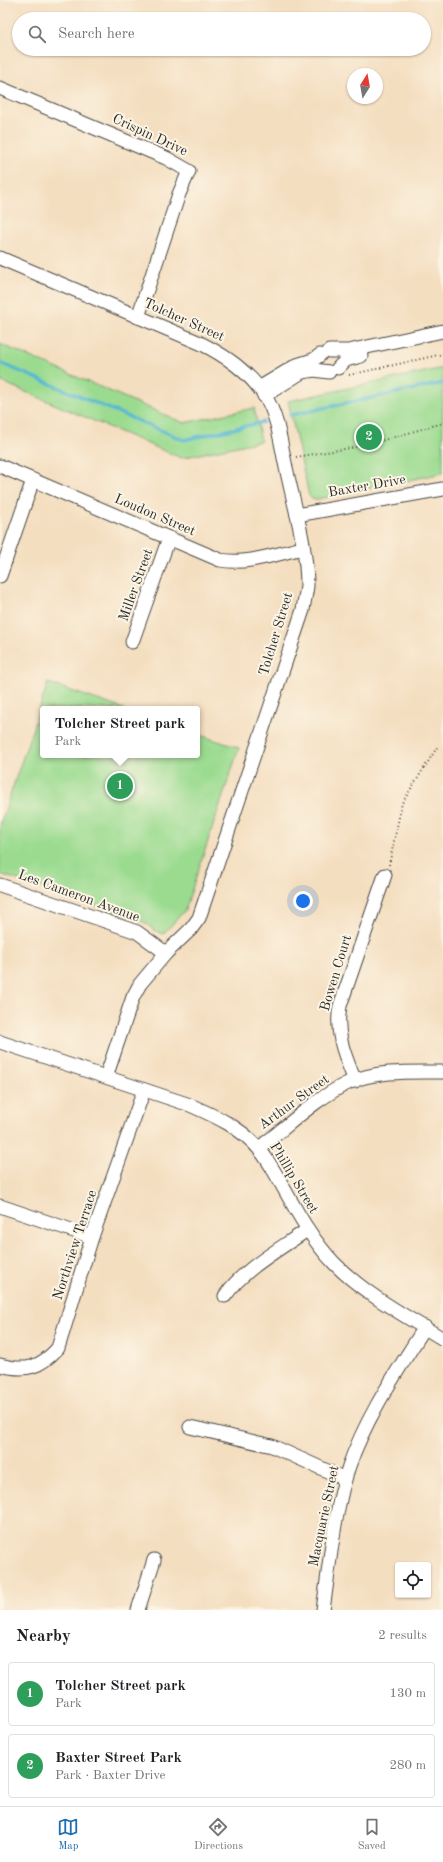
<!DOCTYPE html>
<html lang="en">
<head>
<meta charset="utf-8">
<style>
  :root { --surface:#fff; --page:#f2f2f2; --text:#202124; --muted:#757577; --line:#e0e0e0; --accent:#1f6fb2 }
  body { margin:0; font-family:"Old Standard TT",serif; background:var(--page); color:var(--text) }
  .controls { position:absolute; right:12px; bottom:12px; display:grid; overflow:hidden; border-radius:4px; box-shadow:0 1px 3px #0004 }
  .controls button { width:36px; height:36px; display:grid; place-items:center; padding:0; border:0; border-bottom:1px solid var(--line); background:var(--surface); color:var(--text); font:20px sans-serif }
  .compass { position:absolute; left:347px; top:68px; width:36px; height:36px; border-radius:50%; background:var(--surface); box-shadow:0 1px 3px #0004; rotate:11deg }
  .you { position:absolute; left:303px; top:901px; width:14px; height:14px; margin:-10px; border:3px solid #fff; border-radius:50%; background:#1a73e8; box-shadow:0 0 0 6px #1a73e833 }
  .badge { display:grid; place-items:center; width:26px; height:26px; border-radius:50%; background:var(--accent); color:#fff; font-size:13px; font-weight:700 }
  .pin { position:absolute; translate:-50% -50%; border:2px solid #fff; box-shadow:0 1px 4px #0006 }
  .popup { position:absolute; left:40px; top:706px; width:160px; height:52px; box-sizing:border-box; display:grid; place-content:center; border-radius:4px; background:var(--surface); filter:drop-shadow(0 1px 3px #0005); font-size:13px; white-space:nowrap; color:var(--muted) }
  .popup b { font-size:15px; color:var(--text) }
  .popup::after { content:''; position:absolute; left:50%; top:100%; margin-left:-8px; border:8px solid transparent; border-top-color:var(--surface) }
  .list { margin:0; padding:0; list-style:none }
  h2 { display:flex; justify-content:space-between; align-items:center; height:52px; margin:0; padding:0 16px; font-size:17px }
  h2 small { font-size:13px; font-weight:400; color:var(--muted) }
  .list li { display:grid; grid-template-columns:26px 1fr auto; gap:12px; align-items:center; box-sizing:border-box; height:64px; margin:0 8px 8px; padding:0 8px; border:1px solid var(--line); border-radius:4px }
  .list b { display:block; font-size:15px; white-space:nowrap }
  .list p { margin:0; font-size:13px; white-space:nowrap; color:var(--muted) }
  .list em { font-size:13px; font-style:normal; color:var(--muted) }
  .icon { flex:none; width:22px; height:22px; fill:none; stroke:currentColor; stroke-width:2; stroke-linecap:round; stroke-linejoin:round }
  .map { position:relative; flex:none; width:443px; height:1610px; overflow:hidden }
  .search { position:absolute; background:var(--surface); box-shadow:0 1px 3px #0004; left:12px; right:12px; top:12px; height:44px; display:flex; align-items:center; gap:10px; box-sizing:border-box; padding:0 14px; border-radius:22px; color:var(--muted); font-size:15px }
  .sheet { height:196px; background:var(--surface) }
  nav { display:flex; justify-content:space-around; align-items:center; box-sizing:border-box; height:56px; border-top:1px solid var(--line); background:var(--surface); font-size:11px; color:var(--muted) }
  nav a { display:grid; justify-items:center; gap:2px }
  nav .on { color:var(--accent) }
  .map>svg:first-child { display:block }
</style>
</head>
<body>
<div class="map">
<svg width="443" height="1610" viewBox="0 0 443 1610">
  <rect width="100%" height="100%" fill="#fcf5e5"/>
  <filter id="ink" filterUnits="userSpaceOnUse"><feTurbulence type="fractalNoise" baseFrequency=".025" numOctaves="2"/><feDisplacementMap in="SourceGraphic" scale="8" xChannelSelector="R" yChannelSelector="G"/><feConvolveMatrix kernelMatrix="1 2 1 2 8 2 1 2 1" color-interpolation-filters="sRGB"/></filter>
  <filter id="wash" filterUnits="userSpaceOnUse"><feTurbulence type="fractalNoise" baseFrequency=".012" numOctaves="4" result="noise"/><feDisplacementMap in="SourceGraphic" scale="16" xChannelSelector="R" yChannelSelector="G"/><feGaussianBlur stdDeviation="0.9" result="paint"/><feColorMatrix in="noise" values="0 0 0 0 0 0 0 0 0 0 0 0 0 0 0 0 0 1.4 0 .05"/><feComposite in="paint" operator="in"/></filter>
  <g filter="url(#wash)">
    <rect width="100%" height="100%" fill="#f4dec0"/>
    <g fill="#9bdb90" stroke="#63835e">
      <path d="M0,344L184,423L254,408L261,441L181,458L0,381Z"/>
      <path d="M443,368V473L318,499H313L309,496L288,401Z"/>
      <path d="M48,683L124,709H43V755H197V734L239,748L185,910L168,929L162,934L154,930L144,922L0,874V825Z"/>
    </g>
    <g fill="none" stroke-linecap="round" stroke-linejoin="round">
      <g stroke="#53b7d2" stroke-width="3.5">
        <path d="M0,363L184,440L263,422"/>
        <path d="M290,415L443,383"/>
      </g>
    </g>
  </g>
  <g filter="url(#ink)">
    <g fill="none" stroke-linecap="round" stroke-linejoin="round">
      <g stroke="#494641" stroke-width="15">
        <g id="minor">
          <path d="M0,88L166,158L189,171L179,194L138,317"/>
          <path d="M0,258L200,343C226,356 248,371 265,396C279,418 281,447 287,472C295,509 307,548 307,586C306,594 304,602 303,610L199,918L191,929L166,953L140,984L133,997L106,1077"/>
          <path d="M329,351H348L443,331"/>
          <path d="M338,368L346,360L361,356"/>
          <path d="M259,388L297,365L313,360L320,355"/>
          <path d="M264,396L302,372L314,370L329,372"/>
          <path d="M0,466L220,560C247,565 276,554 303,548"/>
          <path d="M297,515L443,489"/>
          <path d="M0,576L33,480"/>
          <path d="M132,642L169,538"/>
          <path d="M0,885L137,932L166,953"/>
          <path d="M0,1042L190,1105C215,1116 242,1128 259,1149C268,1159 275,1173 282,1185C297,1212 312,1240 334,1263C364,1294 406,1316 443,1339"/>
          <path d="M355,1081C345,1056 335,1034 340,1006L385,875"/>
          <path d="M259,1148C288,1126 316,1098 348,1083C375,1070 414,1072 443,1072"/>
          <path d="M0,1206L92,1237"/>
          <path d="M225,1296C243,1269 280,1249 307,1230"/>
          <path d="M0,1365C26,1372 40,1368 58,1348L92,1237L144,1090"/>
          <path d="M190,1427L272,1446L345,1479"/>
          <path d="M138,1610L154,1560"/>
          <path d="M323,1610C330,1562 334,1512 349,1466C367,1415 397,1372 425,1327"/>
        </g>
      </g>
      <g stroke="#494641" stroke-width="2" stroke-dasharray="1 3" stroke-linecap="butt">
        <path d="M349,375L443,354"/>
        <path d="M296,457L363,446L443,423"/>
        <path d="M389,865L402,803L438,746"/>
      </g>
      <use href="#minor" stroke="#fff" stroke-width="13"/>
    </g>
  </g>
  <g text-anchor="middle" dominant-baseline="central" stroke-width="4" stroke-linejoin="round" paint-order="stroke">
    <g font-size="14" fill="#2b2b2b" stroke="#fcf5e5">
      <text transform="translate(150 135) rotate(25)">Crispin Drive</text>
      <text transform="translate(184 320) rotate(24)">Tolcher Street</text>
      <text transform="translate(367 486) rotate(-10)">Baxter Drive</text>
      <text transform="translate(155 515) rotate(23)">Loudon Street</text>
      <text transform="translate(136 585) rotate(-70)">Miller Street</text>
      <text transform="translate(276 634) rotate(-73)">Tolcher Street</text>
      <text transform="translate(79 896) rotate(20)">Les Cameron Avenue</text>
      <text transform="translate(336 973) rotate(-73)">Bowen Court</text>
      <text transform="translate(294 1102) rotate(-36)">Arthur Street</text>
      <text transform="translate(294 1178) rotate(59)">Phillip Street</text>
      <text transform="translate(75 1245) rotate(-72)">Northview Terrace</text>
      <text transform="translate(324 1516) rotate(-78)">Macquarie Street</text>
    </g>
  </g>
</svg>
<div class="controls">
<button><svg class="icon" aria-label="locate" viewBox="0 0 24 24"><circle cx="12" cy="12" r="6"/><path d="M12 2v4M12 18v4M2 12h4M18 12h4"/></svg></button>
</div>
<svg class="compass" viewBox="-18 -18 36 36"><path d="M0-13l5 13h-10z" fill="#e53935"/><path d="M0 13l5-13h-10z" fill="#757577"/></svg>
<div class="you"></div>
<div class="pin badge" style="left:120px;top:786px;background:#2e9e5b">1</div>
<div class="popup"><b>Tolcher Street park</b>Park</div>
<div class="pin badge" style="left:369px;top:437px;background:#2e9e5b">2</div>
<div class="search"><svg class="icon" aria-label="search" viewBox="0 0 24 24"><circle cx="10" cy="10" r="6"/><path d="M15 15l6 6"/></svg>Search here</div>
</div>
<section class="sheet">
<h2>Nearby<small>2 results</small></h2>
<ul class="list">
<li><span class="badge" style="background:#2e9e5b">1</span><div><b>Tolcher Street park</b><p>Park</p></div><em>130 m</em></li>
<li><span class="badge" style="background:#2e9e5b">2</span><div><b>Baxter Street Park</b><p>Park · Baxter Drive</p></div><em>280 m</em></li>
</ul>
</section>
<nav>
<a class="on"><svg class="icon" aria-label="map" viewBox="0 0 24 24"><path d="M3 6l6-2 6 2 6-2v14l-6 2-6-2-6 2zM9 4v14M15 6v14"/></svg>Map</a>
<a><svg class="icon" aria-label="directions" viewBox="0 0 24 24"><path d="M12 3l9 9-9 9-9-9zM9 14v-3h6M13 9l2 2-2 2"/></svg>Directions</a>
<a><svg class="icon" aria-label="saved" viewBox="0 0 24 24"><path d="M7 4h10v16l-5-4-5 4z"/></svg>Saved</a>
</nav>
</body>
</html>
